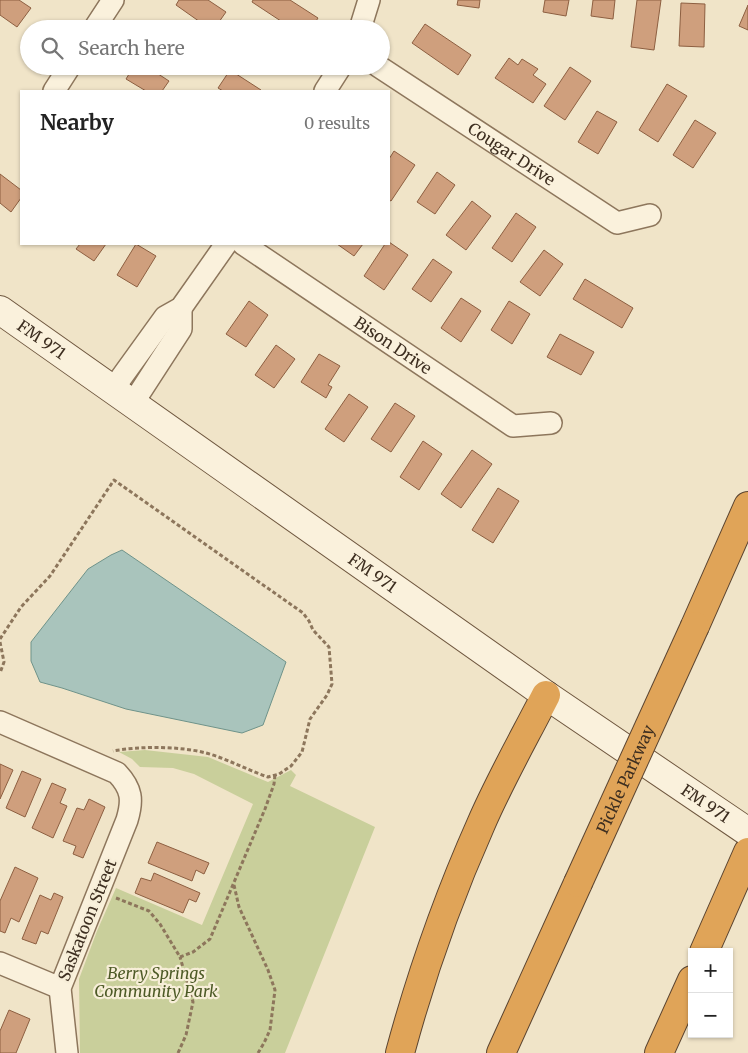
<!DOCTYPE html>
<html lang="en">
<head>
<meta charset="utf-8">
<style>
  :root { --surface:#fff; --page:#f6f6f6; --text:#222; --muted:#767676; --line:#e0e0e0 }
  body { margin:0; font-family:Merriweather,serif; background:var(--page); color:var(--text) }
  .controls { position:absolute; right:15px; bottom:15px; display:grid; overflow:hidden; border-radius:0px; box-shadow:0 1px 4px #0004 }
  .controls button { width:45px; height:45px; display:grid; place-items:center; padding:0; border:0; border-bottom:1px solid var(--line); background:var(--surface); color:var(--text); font:25px sans-serif }
  .list { margin:0; padding:0; list-style:none }
  h2 { display:flex; justify-content:space-between; align-items:center; height:65px; margin:0; padding:0 20px; font-size:21px }
  h2 small { font-size:16px; font-weight:400; color:var(--muted) }
  .icon { flex:none; width:28px; height:28px; fill:none; stroke:currentColor; stroke-width:2; stroke-linecap:round; stroke-linejoin:round }
  .map { position:relative; flex:none; width:748px; height:1053px; overflow:hidden }
  .search { position:absolute; background:var(--surface); box-shadow:0 1px 4px #0004; left:20px; top:20px; width:370px; height:55px; display:flex; align-items:center; gap:12px; box-sizing:border-box; padding:0 18px; border-radius:28px; color:var(--muted); font-size:19px }
  .panel { position:absolute; background:var(--surface); box-shadow:0 1px 4px #0004; left:20px; top:90px; width:370px; height:155px; border-radius:0px }
  .map>svg:first-child { display:block }
</style>
</head>
<body>
<div class="map">
<svg width="748" height="1053" viewBox="0 0 748 1053">
  <rect width="100%" height="100%" fill="#f0e4c8"/>
  <path fill="#c9cf9b" d="M145,750L208,757L268,782L291,770L296,775L290,786L375,827L285,1053H80L79,979L97,931L116,888L202,925L253,804L194,774L173,768L140,767L132,759L119,752Z"/>
  <path fill="#a9c4bc" stroke="#6f938a" d="M122,550L286,662L263,725L242,733L126,709L62,688L40,682L31,661V642L88,569L111,555Z"/>
  <g fill="#cf9f7d" stroke="#8d5f41">
    <path d="M0,0H19L31,8L17,27L0,15Z"/>
    <path d="M179,0H208L226,12L214,29H210L176,5Z"/>
    <path d="M253,0H290L318,18L311,29H293L252,2Z"/>
    <path d="M458,0H480L479,8L457,5Z"/>
    <path d="M545,0H569L566,16L543,12Z"/>
    <path d="M593,0H615L613,19L591,16Z"/>
    <path d="M637,0H661L654,50L631,47Z"/>
    <path d="M681,3L705,4L704,47L679,46Z"/>
    <path d="M748,5V30L739,26Z"/>
    <path d="M425,24L471,55L458,75L412,43Z"/>
    <path d="M509,58L518,65L522,59L538,69L533,75L546,84L533,103L495,78Z"/>
    <path d="M134,66H146L169,81L162,91H146L126,79Z"/>
    <path d="M570,67L591,81L565,120L544,106Z"/>
    <path d="M230,70L261,90L260,91H223L218,88Z"/>
    <path d="M667,84L687,96L658,142L639,130Z"/>
    <path d="M597,111L617,122L598,154L578,142Z"/>
    <path d="M695,120L716,133L693,168L673,155Z"/>
    <path d="M394,151L415,165L391,201L389,200V159Z"/>
    <path d="M437,172L455,185L435,214L417,202Z"/>
    <path d="M0,174L21,190V198L11,212L0,203Z"/>
    <path d="M472,201L491,216L466,250L446,235Z"/>
    <path d="M516,213L536,227L512,262L492,248Z"/>
    <path d="M389,242L408,255L384,290L364,276L385,244H389Z"/>
    <path d="M80,244H106L94,261L76,249Z"/>
    <path d="M136,244L156,256L137,287L117,275Z"/>
    <path d="M337,244H363L354,256Z"/>
    <path d="M544,250L563,264L540,296L520,282Z"/>
    <path d="M433,259L452,272L431,302L412,289Z"/>
    <path d="M585,279L633,308L622,328L573,299Z"/>
    <path d="M461,298L481,311L461,342L441,328Z"/>
    <path d="M249,301L268,315L246,347L226,334Z"/>
    <path d="M509,301L530,314L512,344L491,330Z"/>
    <path d="M560,334L594,352L581,375L547,357Z"/>
    <path d="M276,345L295,359L274,388L255,375Z"/>
    <path d="M319,354L340,366L328,385L332,387L326,398L301,382Z"/>
    <path d="M349,394L368,407L344,442L325,429Z"/>
    <path d="M395,403L415,416L391,452L371,439Z"/>
    <path d="M423,441L442,454L419,490L400,477Z"/>
    <path d="M472,450L492,464L461,508L441,494Z"/>
    <path d="M498,488L519,501L493,543L472,530Z"/>
    <path d="M0,764L13,770L0,799Z"/>
    <path d="M22,771L41,779L25,817L6,808Z"/>
    <path d="M52,783L66,789L60,803L67,806L53,838L32,828Z"/>
    <path d="M89,799L105,807L83,858L73,854L76,846L63,841L77,808L84,810Z"/>
    <path d="M157,842L209,863L204,874L196,870L192,881L148,863Z"/>
    <path d="M15,867L38,878L19,922L11,918L5,933L0,931V901Z"/>
    <path d="M154,873L200,893L196,902L189,899L183,913L135,893L141,878L151,881Z"/>
    <path d="M54,893L63,897L48,934L41,931L36,944L22,939L40,895L51,900Z"/>
    <path d="M9,1010L30,1019L16,1053H0V1031Z"/>
  </g>
  <g fill="none" stroke-linecap="round" stroke-linejoin="round">
    <g stroke="#8d765c" stroke-width="24">
      <g id="street">
        <path d="M94,29L113,0"/>
        <path d="M360,29L369,0"/>
        <path id="s1" d="M378,66L617,223L650,215"/>
        <path d="M54,91L70,66"/>
        <path d="M325,91L341,66"/>
        <path id="s2" d="M243,244L513,426L551,423"/>
        <path d="M113,389L165,317L181,308L226,244"/>
        <path d="M133,403L181,329V308"/>
        <path d="M0,722L117,773C132,789 133,800 127,820L60,988L67,1053"/>
        <path d="M0,963L60,988"/>
      </g>
    </g>
    <g stroke="#6f573f" stroke-width="30">
      <g id="secondary">
        <path id="s3" d="M0,310L546,695L748,832"/>
      </g>
    </g>
    <g stroke="#5b4430" stroke-width="30">
      <g id="highway">
        <path d="M695,626L748,506"/>
        <path d="M704,952L748,852"/>
        <path d="M400,1053C421,975 448,898 481,824C500,780 524,738 546,695"/>
        <path d="M501,1053L578,883"/>
        <path d="M659,1053L692,980"/>
      </g>
    </g>
    <g stroke="#8d765c" stroke-width="3" stroke-dasharray="4 2.5" stroke-linecap="butt">
      <path d="M0,639L21,607L50,576L114,480L303,613L309,621L313,630L329,647L332,684L327,695L310,719L302,752L291,766L279,774L268,777C247,770 228,759 206,753C179,746 141,746 113,751"/>
      <path d="M0,642L4,662L0,673"/>
      <path d="M234,885L239,907L268,970L275,990L270,1030L264,1043L258,1053"/>
      <path d="M116,898L149,911L160,924L180,957L193,952L210,939L265,809L274,784L275,775"/>
      <path d="M178,1053L186,1035L193,1002L180,957"/>
    </g>
    <use href="#street" stroke="#faf1dc" stroke-width="21"/>
    <use href="#secondary" stroke="#faf1dc" stroke-width="28"/>
    <use href="#highway" stroke="#e0a458" stroke-width="28"/>
    <g stroke="#5b4430" stroke-width="30" stroke-linecap="butt">
      <g id="highway-bridge">
        <path id="s4" d="M578,883L695,626"/>
      </g>
    </g>
    <use href="#highway-bridge" stroke="#e0a458" stroke-width="28"/>
  </g>
  <g text-anchor="middle" dominant-baseline="central" stroke-width="4.5" stroke-linejoin="round" paint-order="stroke">
    <g font-size="16" fill="#3d2e20" stroke="#f7eed8">
      <text stroke="none"><textPath href="#s1" startOffset="160">Cougar Drive</textPath></text>
      <text stroke="none"><textPath href="#s3" startOffset="51">FM 971</textPath></text>
      <text stroke="none"><textPath href="#s2" startOffset="181">Bison Drive</textPath></text>
      <text stroke="none"><textPath href="#s3" startOffset="456">FM 971</textPath></text>
      <text stroke="none"><textPath href="#s4" startOffset="114">Pickle Parkway</textPath></text>
      <text stroke="none"><textPath href="#s3" startOffset="861">FM 971</textPath></text>
      <text transform="translate(87 920) rotate(-68)">Saskatoon Street</text>
    </g>
    <g font-size="16" font-style="italic" fill="#4d5a26" stroke="#f7eed8">
      <text x="156" y="973">Berry Springs<tspan x="156" dy="18">Community Park</tspan></text>
    </g>
  </g>
</svg>
<div class="controls">
<button>+</button>
<button>−</button>
</div>
<div class="search"><svg class="icon" aria-label="search" viewBox="0 0 24 24"><circle cx="10" cy="10" r="6"/><path d="M15 15l6 6"/></svg>Search here</div>
<section class="panel">
<h2>Nearby<small>0 results</small></h2>
<ul class="list">
</ul>
</section>
</div>
</body>
</html>
